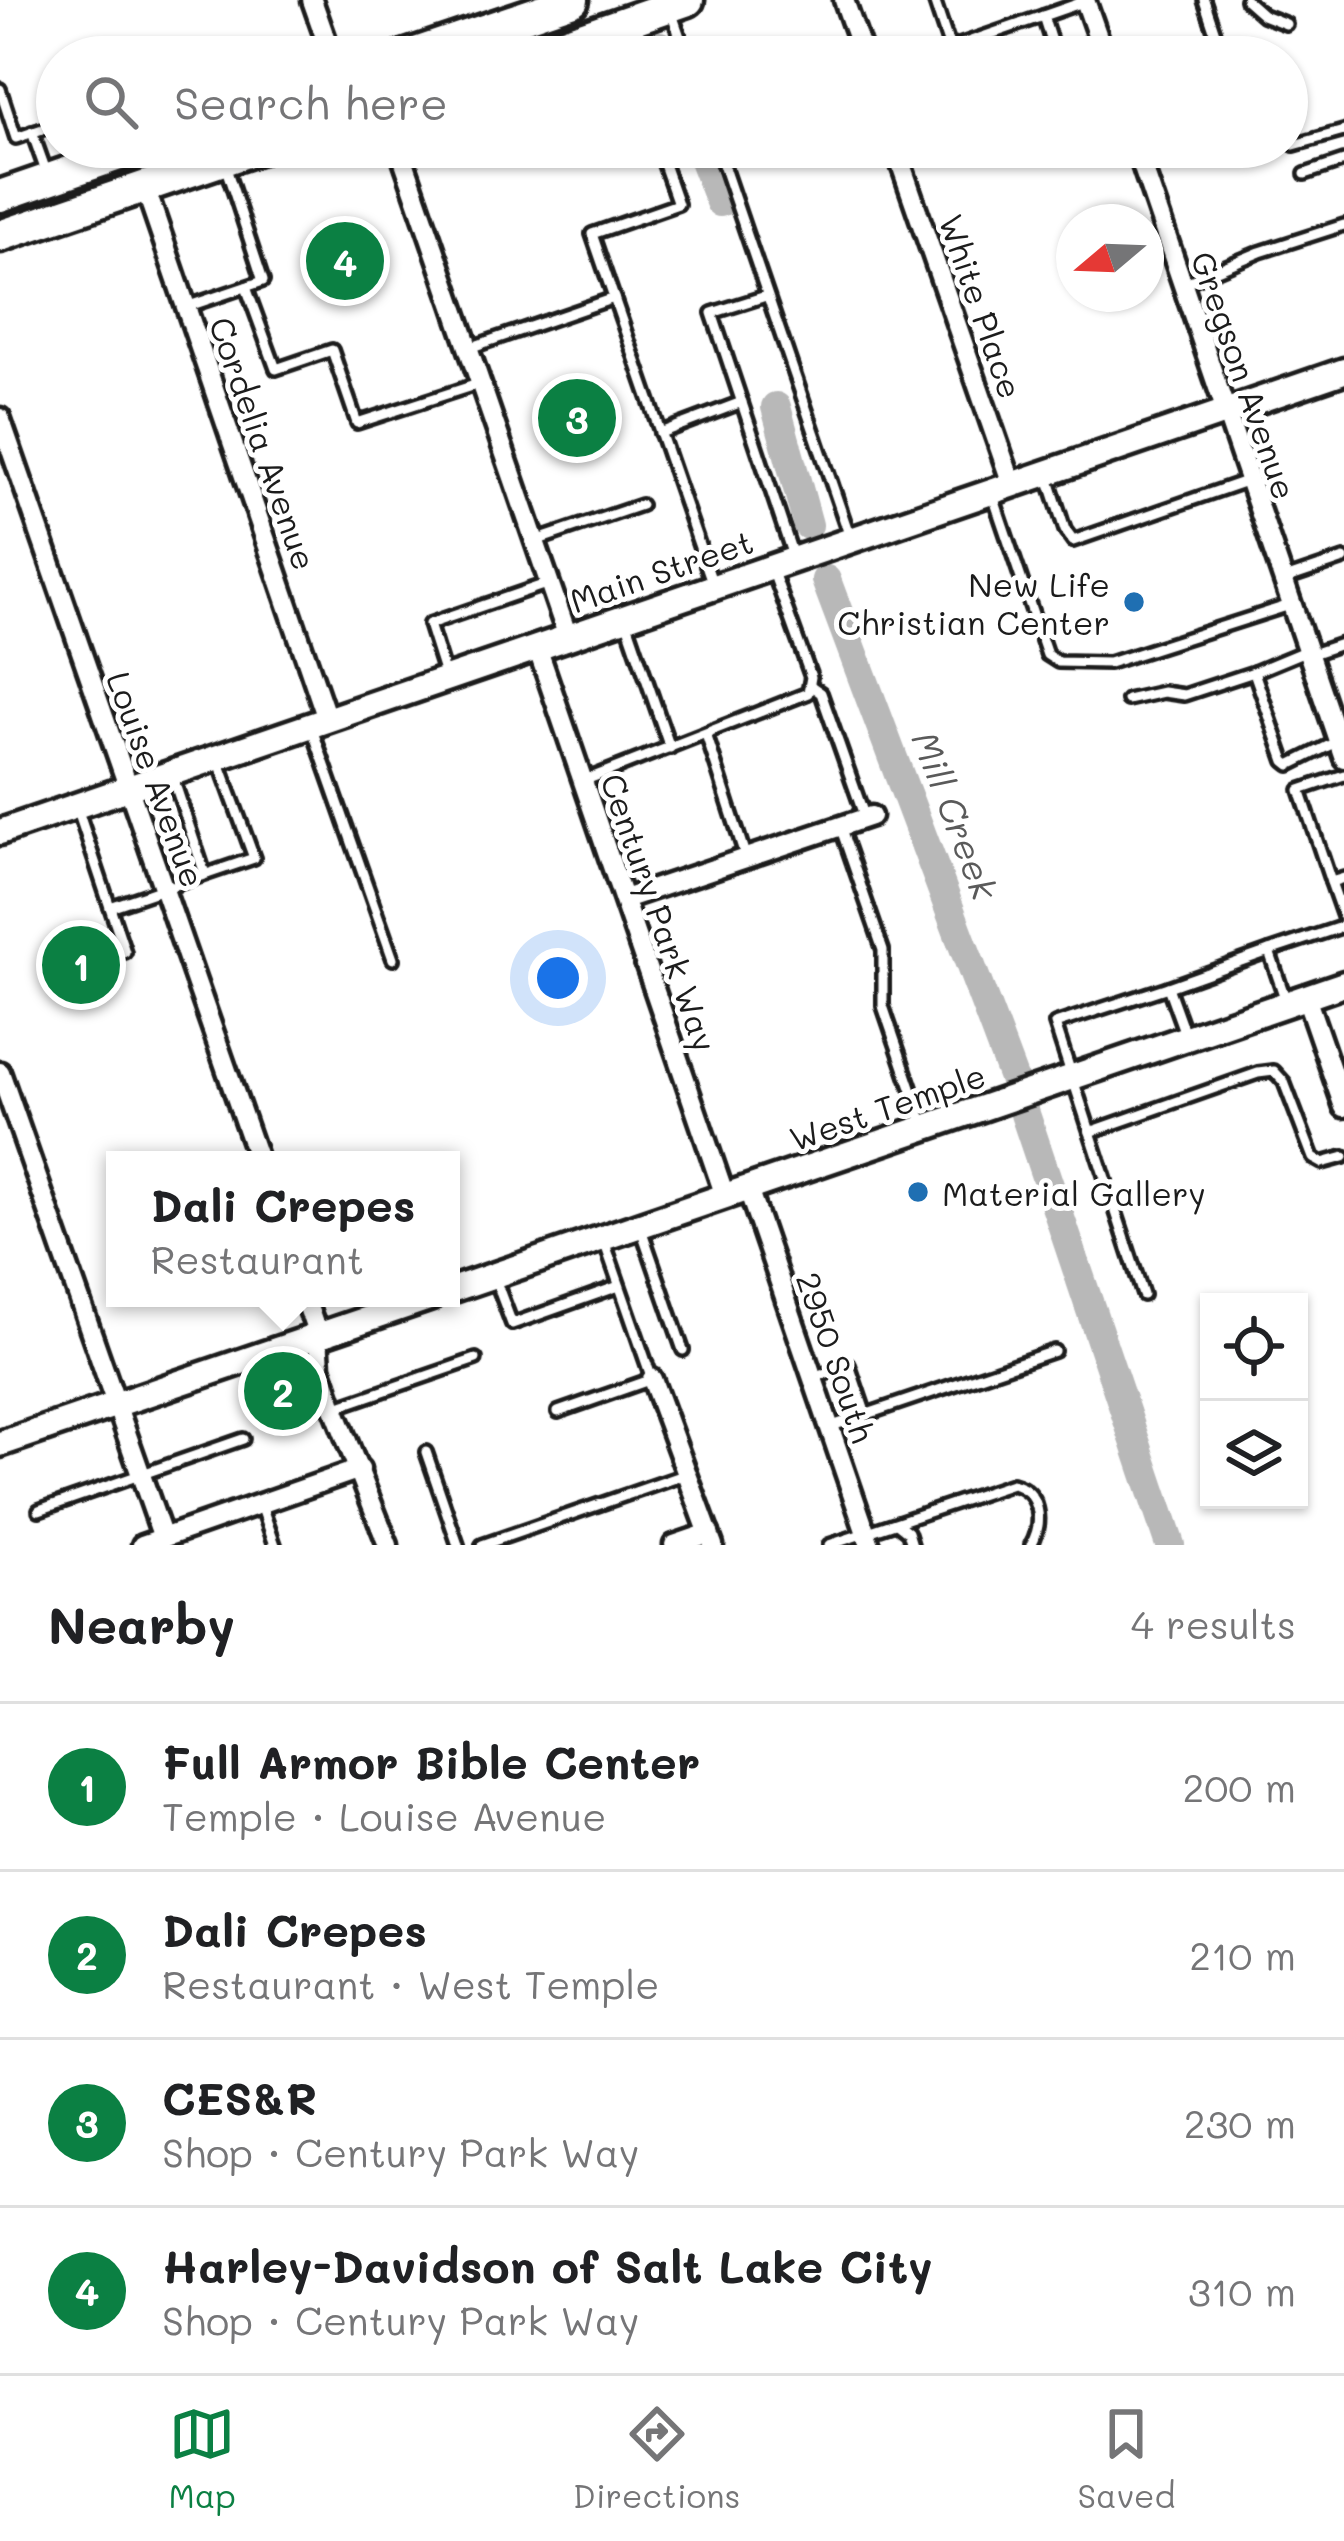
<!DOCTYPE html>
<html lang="en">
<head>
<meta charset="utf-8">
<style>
  :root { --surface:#fff; --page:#f2f2f2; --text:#202124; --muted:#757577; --line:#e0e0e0; --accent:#0b8043 }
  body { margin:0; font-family:Mali,sans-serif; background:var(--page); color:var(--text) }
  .controls { position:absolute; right:36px; bottom:36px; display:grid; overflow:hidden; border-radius:0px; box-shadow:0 3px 9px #0004 }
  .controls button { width:108px; height:108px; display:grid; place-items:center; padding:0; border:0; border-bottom:3px solid var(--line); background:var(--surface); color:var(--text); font:60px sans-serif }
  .compass { position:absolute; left:1056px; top:204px; width:108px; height:108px; border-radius:50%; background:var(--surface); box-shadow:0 3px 9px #0004; rotate:251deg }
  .you { position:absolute; left:558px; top:978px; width:42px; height:42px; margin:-30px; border:9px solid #fff; border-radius:50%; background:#1a73e8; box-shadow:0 0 0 18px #1a73e833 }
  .badge { display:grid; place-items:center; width:78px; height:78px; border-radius:50%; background:var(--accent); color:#fff; font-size:39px; font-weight:700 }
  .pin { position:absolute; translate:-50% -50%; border:6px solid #fff; box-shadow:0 3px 12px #0006 }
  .popup { position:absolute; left:106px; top:1151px; width:354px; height:156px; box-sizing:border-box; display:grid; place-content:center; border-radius:0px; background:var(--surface); filter:drop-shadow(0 3px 9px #0005); font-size:39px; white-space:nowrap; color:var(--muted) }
  .popup b { font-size:45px; color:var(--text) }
  .popup::after { content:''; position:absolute; left:50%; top:100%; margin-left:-24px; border:24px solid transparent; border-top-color:var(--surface) }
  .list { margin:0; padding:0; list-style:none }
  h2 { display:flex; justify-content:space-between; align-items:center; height:156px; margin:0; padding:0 48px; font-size:51px }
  h2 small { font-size:39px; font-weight:400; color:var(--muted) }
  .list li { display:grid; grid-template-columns:78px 1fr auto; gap:36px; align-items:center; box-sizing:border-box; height:168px; padding:0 48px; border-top:3px solid var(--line) }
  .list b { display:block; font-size:45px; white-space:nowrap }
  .list p { margin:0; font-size:39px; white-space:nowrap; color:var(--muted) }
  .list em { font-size:39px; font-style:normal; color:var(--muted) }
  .icon { flex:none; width:66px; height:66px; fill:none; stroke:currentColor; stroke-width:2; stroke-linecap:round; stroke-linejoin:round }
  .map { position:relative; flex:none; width:1344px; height:1545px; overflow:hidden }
  .search { position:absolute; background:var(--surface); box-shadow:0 3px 9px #0004; left:36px; right:36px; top:36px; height:132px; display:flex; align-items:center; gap:30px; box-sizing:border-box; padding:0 42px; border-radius:66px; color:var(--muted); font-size:45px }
  .sheet { height:828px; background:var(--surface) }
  nav { display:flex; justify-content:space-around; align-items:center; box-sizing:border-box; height:168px; border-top:3px solid var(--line); background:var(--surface); font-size:33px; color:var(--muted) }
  nav a { display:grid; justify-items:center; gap:6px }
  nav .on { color:var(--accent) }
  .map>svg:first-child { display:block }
</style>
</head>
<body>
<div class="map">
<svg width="1344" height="1545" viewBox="0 0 1344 1545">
  <rect width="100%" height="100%" fill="#fff"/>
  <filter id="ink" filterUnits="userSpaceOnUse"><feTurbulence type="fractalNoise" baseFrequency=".00833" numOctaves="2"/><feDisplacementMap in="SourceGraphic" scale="24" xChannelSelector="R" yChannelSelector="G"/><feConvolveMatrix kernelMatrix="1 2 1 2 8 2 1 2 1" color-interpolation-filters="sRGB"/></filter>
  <g filter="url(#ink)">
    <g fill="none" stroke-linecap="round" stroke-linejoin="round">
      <g stroke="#b8b8b8" stroke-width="30">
        <path d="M660,46L664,57"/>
        <path d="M699,147L720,202"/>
        <path d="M776,407L808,525"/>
        <path d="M826,580L1013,1078"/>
        <path d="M1025,1114L1170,1545"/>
      </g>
      <g stroke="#1c1c1c" stroke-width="18">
        <g id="service">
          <path d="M934,0L950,48"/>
          <path d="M1204,0L1223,57"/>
          <path d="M1246,0L1263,15L1286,24"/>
          <path d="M671,11L687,57"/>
          <path d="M935,57L936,53L1043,16"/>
          <path d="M1056,57L1043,16L1086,1"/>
          <path d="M0,89L16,138L57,124"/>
          <path d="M32,132L47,174"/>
          <path d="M1294,145L1344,131"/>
          <path d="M717,147L851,540"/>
          <path d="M1305,174L1344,161"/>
          <path d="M1183,284L1260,252L1344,225"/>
          <path d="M246,287L276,369L332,350L357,423L481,383"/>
          <path d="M766,296L712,313L794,559"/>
          <path d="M614,298L592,234L678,204L658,147"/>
          <path d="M186,307L263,281L225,165"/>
          <path d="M469,348L614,298L713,585"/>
          <path d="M660,433L742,402"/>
          <path d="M1047,474L1065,530L1073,541L1249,480"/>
          <path d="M993,496L1047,655L1058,662L1109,663L1290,605"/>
          <path d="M535,541L641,505"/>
          <path d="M1282,580L1344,559"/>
          <path d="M627,623L670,748"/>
          <path d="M1305,651L1254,672L1285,761L1290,765L1338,741"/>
          <path d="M1309,655L1344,643"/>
          <path d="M445,675L429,624L549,583"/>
          <path d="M811,686L821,693L865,818"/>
          <path d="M1127,700L1163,692L1184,695L1254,672"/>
          <path d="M311,726L393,959"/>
          <path d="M706,734L746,858"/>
          <path d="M1344,775L1300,790L1331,882L1344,878"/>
          <path d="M173,778L205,874"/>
          <path d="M583,781L808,693L811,677L772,569"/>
          <path d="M78,811L125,952"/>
          <path d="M840,826L883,950V1006L923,1123"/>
          <path d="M1331,882L1344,919"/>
          <path d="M110,907L254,858L219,762"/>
          <path d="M1286,1001L1269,951L1344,926"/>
          <path d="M1185,1034L1168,987L1269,951"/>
          <path d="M1090,1132L1258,1073L1274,1071L1284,1082L1313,1158L1322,1163L1344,1157"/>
          <path d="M640,1226L683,1350"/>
          <path d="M494,1276L512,1324L619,1286"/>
          <path d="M1143,1295L1055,1024L1168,987"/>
          <path d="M813,1378L849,1365L866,1415"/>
          <path d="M334,1408L476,1359"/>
          <path d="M558,1412L652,1379L604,1241"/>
          <path d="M829,1427L1054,1351"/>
          <path d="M426,1452L458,1545"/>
          <path d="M261,1505L275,1545"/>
          <path d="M39,1510L243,1439"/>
          <path d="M898,1524L908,1532L912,1545"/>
          <path d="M482,1545L687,1474"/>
          <path d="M829,1545L1012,1484C1041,1491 1044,1522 1031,1545"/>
        </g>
      </g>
      <g stroke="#1c1c1c" stroke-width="27">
        <g id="minor">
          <path d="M312,0L332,57"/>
          <path d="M844,0L864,57"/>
          <path d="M1085,0L1105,57"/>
          <path d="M399,147L568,637"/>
          <path d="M895,147L1012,484"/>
          <path d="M1136,147L1344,758"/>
          <path d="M145,187L327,719"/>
          <path d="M0,418L258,1160"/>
          <path d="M537,647L725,1196"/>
          <path d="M624,899L871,816"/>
          <path d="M1306,997L1344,1107"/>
          <path d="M0,1072L163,1538"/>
          <path d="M748,1189L870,1545"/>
          <path d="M305,1298L318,1336L320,1367L334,1408L388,1545"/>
          <path d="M652,1379L713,1545"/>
          <path d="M142,1545L360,1469"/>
          <path d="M674,1545L709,1533"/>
        </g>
      </g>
      <g stroke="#1c1c1c" stroke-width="33">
        <g id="tertiary">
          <path d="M0,832L1344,371"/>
          <path d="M451,1290L1344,984"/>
          <path d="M0,1444L429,1298"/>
        </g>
      </g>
      <g stroke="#1c1c1c" stroke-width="39">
        <g id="primary">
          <path d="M404,57L573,0"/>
          <path d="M524,57L688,0"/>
          <path d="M0,196L142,147"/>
          <path d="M0,236L261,147"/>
        </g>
      </g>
      <use href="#service" stroke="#fff" stroke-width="9"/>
      <use href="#minor" stroke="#fff" stroke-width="18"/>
      <use href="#tertiary" stroke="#fff" stroke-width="24"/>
      <use href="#primary" stroke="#fff" stroke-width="30"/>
    </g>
  </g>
  <g fill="#1f6fb2" stroke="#fff" stroke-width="4.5">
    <circle cx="1134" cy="602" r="12"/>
    <circle cx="918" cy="1192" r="12"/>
  </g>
  <g text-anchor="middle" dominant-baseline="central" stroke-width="10" stroke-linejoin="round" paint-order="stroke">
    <g font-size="33" fill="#1c1c1c" stroke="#fff">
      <text transform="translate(982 306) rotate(71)">White Place</text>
      <text transform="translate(1245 375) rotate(71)">Gregson Avenue</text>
      <text transform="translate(264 443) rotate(71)">Cordelia Avenue</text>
      <text transform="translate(661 570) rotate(-19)">Main Street</text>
      <text transform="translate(157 779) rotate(70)">Louise Avenue</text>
      <text transform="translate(660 912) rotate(71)">Century Park Way</text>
      <text transform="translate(887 1106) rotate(-19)">West Temple</text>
      <text transform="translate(837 1357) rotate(71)">2950 South</text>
    </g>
    <g font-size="33" fill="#1c1c1c" stroke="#fff" text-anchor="end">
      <text x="1110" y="583">New Life<tspan x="1110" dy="38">Christian Center</tspan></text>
      <text x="942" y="1192" text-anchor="start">Material Gallery</text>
    </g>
    <g font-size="36" font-style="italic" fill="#5a5a5a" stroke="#fff">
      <text transform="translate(956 815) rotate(69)">Mill Creek</text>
    </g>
  </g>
</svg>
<div class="controls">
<button><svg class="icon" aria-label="locate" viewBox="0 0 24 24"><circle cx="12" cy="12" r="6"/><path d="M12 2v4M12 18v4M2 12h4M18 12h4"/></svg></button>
<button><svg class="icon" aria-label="layers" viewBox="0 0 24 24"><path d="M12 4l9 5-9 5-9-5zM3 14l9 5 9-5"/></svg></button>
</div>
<svg class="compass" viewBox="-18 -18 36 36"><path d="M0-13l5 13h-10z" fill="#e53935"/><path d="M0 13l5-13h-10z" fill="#757577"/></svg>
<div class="you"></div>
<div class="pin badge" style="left:81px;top:965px">1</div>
<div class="pin badge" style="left:283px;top:1391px">2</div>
<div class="popup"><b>Dali Crepes</b>Restaurant</div>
<div class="pin badge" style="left:577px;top:418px">3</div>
<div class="pin badge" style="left:345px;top:261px">4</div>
<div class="search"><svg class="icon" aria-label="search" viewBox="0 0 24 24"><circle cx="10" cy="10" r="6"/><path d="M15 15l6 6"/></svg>Search here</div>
</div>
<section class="sheet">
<h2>Nearby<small>4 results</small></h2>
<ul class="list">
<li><span class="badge">1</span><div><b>Full Armor Bible Center</b><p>Temple · Louise Avenue</p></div><em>200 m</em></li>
<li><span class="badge">2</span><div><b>Dali Crepes</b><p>Restaurant · West Temple</p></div><em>210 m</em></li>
<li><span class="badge">3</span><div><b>CES&amp;R</b><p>Shop · Century Park Way</p></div><em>230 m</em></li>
<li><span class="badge">4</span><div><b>Harley-Davidson of Salt Lake City</b><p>Shop · Century Park Way</p></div><em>310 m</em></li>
</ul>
</section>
<nav>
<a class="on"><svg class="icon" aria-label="map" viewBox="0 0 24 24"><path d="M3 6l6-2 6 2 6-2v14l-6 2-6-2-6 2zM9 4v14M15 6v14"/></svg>Map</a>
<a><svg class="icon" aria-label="directions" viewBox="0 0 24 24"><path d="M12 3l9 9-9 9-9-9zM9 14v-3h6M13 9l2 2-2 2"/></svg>Directions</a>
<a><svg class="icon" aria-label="saved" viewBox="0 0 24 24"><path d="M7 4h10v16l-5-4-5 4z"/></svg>Saved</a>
</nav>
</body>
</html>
